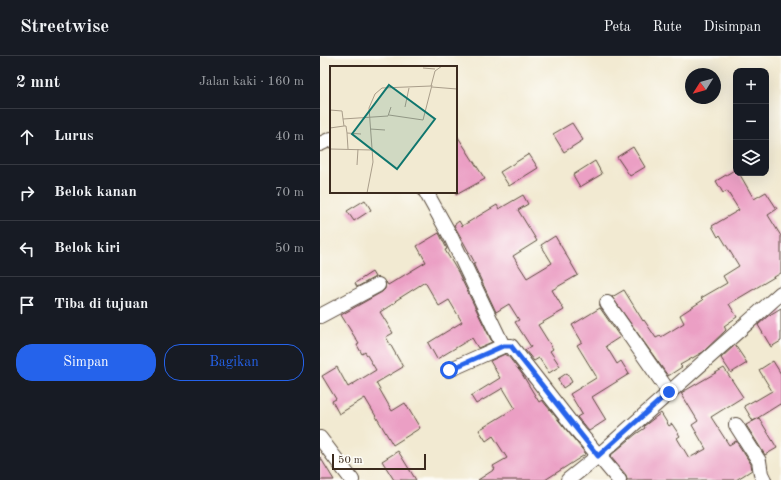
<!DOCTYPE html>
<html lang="id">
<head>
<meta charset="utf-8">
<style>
  :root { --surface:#171b24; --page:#20242c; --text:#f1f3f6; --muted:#9ea1a6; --line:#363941; --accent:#2563eb }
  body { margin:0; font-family:"Old Standard TT",serif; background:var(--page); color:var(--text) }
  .controls { position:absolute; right:12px; top:12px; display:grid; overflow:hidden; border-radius:8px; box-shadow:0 4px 16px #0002 }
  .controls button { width:36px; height:36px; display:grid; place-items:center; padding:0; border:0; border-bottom:1px solid var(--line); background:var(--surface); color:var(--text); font:20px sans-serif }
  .compass { position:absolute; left:365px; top:12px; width:36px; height:36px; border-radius:50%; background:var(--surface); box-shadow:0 4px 16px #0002; rotate:233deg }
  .scale { position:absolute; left:12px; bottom:10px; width:94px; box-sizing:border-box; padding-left:4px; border:2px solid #3b2a1e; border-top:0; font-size:11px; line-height:14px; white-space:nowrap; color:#3b2a1e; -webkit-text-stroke:3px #fdfcf7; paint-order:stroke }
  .stop { position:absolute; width:12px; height:12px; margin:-9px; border:3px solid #2563eb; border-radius:50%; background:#fff }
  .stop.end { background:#2563eb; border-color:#fff; box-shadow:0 1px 4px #0008 }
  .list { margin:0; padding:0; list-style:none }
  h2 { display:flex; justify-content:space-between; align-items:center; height:52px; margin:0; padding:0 16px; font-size:17px }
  h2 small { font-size:13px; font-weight:400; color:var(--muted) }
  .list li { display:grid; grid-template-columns:26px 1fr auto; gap:12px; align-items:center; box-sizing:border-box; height:56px; padding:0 16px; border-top:1px solid var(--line) }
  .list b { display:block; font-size:15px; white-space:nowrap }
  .list em { font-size:13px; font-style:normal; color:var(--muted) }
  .actions { display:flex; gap:8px; padding:12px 16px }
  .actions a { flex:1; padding:9px 0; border:1px solid var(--accent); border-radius:16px; text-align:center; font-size:14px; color:var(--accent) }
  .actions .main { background:var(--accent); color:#fff }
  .icon { flex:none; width:22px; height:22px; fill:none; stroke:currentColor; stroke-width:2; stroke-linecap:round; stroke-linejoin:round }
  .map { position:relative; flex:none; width:461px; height:424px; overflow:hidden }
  header { display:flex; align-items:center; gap:24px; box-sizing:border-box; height:56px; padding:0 20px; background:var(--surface); border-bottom:1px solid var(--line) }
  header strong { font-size:19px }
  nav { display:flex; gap:22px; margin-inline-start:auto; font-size:14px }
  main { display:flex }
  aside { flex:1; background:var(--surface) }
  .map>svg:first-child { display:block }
</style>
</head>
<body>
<header>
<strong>Streetwise</strong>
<nav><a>Peta</a><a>Rute</a><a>Disimpan</a></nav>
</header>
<main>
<aside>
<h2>2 mnt<small>Jalan kaki · 160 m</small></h2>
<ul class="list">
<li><svg class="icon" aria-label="ahead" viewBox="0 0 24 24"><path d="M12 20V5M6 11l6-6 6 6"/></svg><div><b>Lurus</b></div><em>40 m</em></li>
<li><svg class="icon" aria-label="right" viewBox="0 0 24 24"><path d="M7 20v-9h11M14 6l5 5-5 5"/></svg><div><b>Belok kanan</b></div><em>70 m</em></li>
<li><svg class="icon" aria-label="left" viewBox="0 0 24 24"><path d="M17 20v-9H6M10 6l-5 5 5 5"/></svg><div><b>Belok kiri</b></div><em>50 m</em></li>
<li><svg class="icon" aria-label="arrive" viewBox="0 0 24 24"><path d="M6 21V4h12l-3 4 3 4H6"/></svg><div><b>Tiba di tujuan</b></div></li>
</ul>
<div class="actions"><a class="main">Simpan</a><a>Bagikan</a></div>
</aside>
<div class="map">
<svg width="461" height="424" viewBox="0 0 461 424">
  <rect width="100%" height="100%" fill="#fdfcf7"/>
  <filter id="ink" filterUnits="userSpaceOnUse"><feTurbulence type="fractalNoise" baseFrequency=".025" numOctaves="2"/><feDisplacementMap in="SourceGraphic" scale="8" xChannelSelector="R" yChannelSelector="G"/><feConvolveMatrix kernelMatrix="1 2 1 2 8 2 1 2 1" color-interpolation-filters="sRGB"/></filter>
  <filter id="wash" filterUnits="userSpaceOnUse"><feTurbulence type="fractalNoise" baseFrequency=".012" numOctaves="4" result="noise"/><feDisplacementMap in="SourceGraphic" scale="16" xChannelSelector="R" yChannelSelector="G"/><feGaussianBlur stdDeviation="0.9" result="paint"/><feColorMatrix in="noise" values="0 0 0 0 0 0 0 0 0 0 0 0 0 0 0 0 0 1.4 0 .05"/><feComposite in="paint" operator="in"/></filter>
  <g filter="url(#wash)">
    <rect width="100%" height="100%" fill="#f2ead2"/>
    <g id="blocks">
      <g fill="#eb9fc4">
        <path d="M252,67L263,84L244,96L233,78Z"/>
        <path d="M136,78L165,123L136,139Z"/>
        <path d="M313,91L325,111L310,120L297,101Z"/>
        <path d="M209,98L218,112L189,130L180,116Z"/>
        <path d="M275,105L282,118L260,131L253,119Z"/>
        <path d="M416,113V117H419L434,143L446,136L457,153L448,159L461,180V217L409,248L417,261L404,270L406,274L383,296L360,309L362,311L348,320L292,241L304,234L323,265L324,264L336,282L340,280L341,281L364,267L360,259L383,244L381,242L407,227L403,220L419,210L400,179L398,181L392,170L419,154L407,135L403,137L396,125Z"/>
        <path d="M203,139L208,148L198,154L217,185L193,200L207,222L232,207L221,189L235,180L258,219L232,234L244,254L218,269L233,293L230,295L240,310L229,317L219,302L214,305L205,294L211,291L195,266L199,264L189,248L176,256L153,207H155L134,169L139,165L142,170L177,149L179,153Z"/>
        <path d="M45,144L51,154L34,165L27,155Z"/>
        <path d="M119,177L127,193L125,194L138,216L172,286L158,292L152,282L117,303L108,287L142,266L129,244L119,250L105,226L75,245L76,246L60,256L73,277L66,281L83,311L56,327L72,355L85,347L100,372L73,389L45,342L19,358L12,345L16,343L2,320L17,311L28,331L56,314L45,296L42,298L37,289L39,288L21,259L62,236L65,233L66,226L68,229L106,206L97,190Z"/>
        <path d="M52,216L55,221L37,231L35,227Z"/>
        <path d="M280,252L300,281L286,290L297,308L301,305L309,318L272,341L286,364L269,375L257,361L262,358L250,338L276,322V320L257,289L262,286L252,269Z"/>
        <path d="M461,252V285L451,291L438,269L448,260Z"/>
        <path d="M415,289L427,307L411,317L401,302Z"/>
        <path d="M185,298L188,300L202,318L219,346L222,344L266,398L225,424H158L175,413L173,410L187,402L173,380L166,385L159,374L195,352L183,332L156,348L151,340L180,322L170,305Z"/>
        <path d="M453,305L461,318V349L460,348L433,365L424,350L435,344V345L452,335L439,314Z"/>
        <path d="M404,312L423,341L391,361L409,389L416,385L431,408L432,414L416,424H307L306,419L290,400L316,378L325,372L324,370L341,357L349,370L352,368L360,380L357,382L369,402L386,393L372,369L378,365L361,337Z"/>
        <path d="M247,317L252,326L243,332L238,323Z"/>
        <path d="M439,362L457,392L445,399L426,369Z"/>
        <path d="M78,395L96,424H74L62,405Z"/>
        <path d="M0,401L14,424H0Z"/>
      </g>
    </g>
  </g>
  <g filter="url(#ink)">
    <use href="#blocks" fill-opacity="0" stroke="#564739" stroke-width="1"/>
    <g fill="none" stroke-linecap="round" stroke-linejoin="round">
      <g stroke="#564739" stroke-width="16">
        <g id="street">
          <path d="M0,88L11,83"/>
          <path d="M106,136L131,181L183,290"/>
          <path d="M287,247L349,336"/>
          <path d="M0,260L58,229"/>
          <path d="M129,314L183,290H191L251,367L299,424"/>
          <path d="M416,369L439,405L441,418L444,424"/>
          <path d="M0,382L32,424"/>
          <path d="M248,424L278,400L461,237"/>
        </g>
      </g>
      <use href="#street" stroke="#fff" stroke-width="14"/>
    </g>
  </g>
  <g fill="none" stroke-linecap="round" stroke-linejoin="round" filter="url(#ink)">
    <path stroke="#2563eb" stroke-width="5" d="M129,314L183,290H191L278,400L349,336"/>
  </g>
  <g transform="translate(10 10)">
    <rect width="127" height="127" fill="#f2ead2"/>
    <path fill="none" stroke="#a99d8a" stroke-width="1" d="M93,2L105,3M102,21L127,23M75,41L79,22M0,44L12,45L13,53L58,50L61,41M59,49L93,54L102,19M14,60H16L17,67L31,68M0,62L14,60L13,53M40,63L55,64M17,67L18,83M0,83L42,84M27,99L28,83M37,127L43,96L39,42L45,28L52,22L101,20L105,5L112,0"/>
    <path fill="#0f766e" fill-opacity="0.15" stroke="#0f766e" stroke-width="2" d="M59,19L105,53L67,103L22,68Z"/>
    <rect width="127" height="127" fill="none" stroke="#3b2a1e" stroke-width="2"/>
  </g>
</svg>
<div class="controls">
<button>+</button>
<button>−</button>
<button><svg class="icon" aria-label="layers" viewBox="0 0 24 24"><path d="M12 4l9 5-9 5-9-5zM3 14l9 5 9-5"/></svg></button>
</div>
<svg class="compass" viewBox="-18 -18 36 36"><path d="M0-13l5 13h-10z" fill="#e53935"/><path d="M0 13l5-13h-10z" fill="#9ea1a6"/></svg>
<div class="scale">50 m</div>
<div class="stop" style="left:129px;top:314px"></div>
<div class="stop end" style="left:349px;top:336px"></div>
</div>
</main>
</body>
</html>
